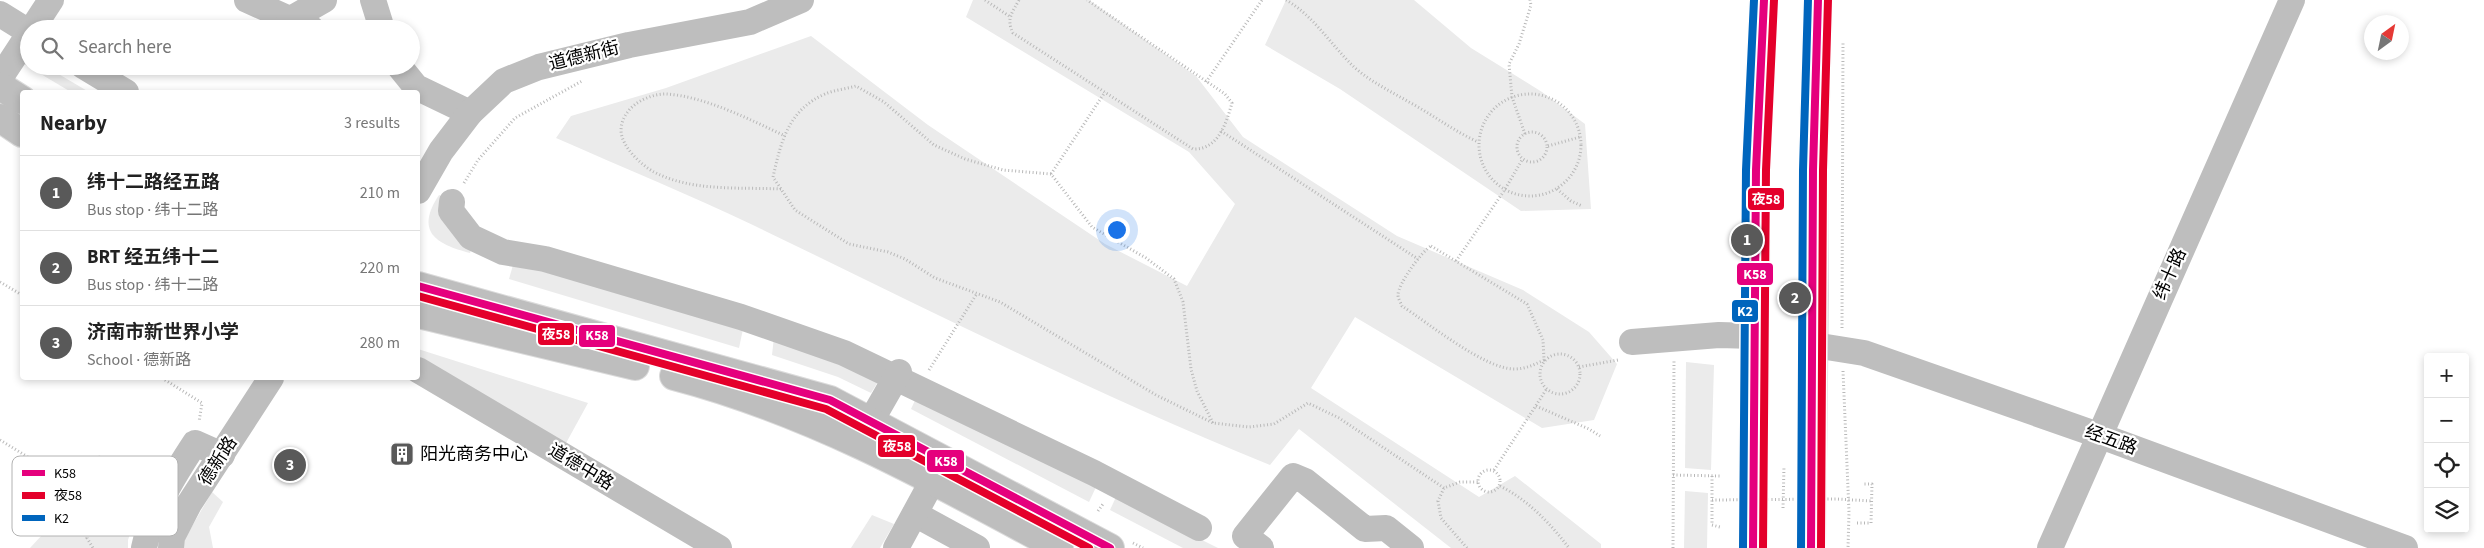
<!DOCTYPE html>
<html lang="en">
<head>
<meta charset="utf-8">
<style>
  :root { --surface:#fff; --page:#f2f2f2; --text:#222; --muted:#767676; --line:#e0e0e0; --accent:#595959 }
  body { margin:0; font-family:"Source Sans 3","Noto Sans SC",sans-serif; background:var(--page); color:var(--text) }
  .controls { position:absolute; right:15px; bottom:15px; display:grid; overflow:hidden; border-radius:5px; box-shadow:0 2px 8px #0003 }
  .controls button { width:45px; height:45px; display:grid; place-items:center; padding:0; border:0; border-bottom:1px solid var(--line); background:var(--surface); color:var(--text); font:25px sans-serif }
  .compass { position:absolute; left:2364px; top:15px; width:45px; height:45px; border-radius:50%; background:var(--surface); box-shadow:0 2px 8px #0003; rotate:33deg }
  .you { position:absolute; left:1116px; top:229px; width:18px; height:18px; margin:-12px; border:4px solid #fff; border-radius:50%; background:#1a73e8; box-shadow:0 0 0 8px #1a73e833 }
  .badge { display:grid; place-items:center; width:32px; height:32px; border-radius:50%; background:var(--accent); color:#fff; font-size:16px; font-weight:700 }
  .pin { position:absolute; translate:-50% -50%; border:2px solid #fff; box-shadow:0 1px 5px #0006 }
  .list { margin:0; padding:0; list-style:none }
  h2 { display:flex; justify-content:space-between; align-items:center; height:65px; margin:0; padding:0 20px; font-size:21px }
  h2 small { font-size:16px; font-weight:400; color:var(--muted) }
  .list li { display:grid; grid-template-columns:32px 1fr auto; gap:15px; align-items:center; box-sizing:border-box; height:75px; padding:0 20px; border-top:1px solid var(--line) }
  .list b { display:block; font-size:19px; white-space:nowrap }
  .list p { margin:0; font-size:16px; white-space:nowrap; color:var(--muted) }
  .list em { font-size:16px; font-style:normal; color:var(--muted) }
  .icon { flex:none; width:28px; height:28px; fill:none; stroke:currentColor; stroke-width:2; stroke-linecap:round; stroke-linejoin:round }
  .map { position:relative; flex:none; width:2484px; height:548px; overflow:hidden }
  .search { position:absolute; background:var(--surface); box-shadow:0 2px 8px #0003; left:20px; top:20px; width:400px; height:55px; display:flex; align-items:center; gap:12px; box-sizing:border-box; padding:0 18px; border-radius:28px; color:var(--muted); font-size:19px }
  .panel { position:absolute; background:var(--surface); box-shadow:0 2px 8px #0003; left:20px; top:90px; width:400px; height:290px; border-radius:5px }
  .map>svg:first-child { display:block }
</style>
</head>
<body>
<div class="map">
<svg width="2484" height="548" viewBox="0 0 2484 548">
  <rect width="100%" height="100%" fill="#fff"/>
  <g fill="#ebebeb">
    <path d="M973,0H1089L1196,76L1243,137L1397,236L1523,290L1589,332L1617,364L1594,420L1542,428L1355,317L1311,388L1479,497L1515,476L1601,544V548H1451L1299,429L1270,465C1094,394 925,308 755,226C690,195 622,167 556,138L571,116L666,88L811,36L928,125L1105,244L1187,286L1235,204L1189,152L966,17Z"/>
    <path d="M1286,0H1414L1471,48L1542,92L1585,124L1591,209L1521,211L1340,89L1265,45Z"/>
    <path d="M29,57V66H45L89,92H71L19,61Z"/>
    <path d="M439,195L445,198L473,246L470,253C435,244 415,231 439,195Z"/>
    <path d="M513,265L561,272L743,329L739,348L509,279Z"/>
    <path d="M774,337L881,377L871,393L838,377L772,355Z"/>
    <path d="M418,349L588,403L565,445L418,362Z"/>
    <path d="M1686,362L1714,365L1711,470L1685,468Z"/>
    <path d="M918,394L1097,485L1089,502L911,409Z"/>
    <path d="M99,455L146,486L128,540V548H30L56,520Z"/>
    <path d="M1685,491L1708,493L1707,548H1684Z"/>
    <path d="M212,492L223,502L209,527L213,548H183L184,540Z"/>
    <path d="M1116,497L1218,548H1183L1110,510Z"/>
    <path d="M872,515L894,524L880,548H851Z"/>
  </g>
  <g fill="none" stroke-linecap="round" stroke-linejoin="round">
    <g stroke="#dbdbdb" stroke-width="30">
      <g id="major">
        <path d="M0,86L22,100"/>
        <path d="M0,118L22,133"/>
        <path d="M418,286L830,400L1110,548"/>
        <path d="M418,314L635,366"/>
        <path d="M674,376C812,412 935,481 1059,548"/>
        <path d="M1753,548L1756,170L1764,0"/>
        <path d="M1811,548L1814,295L1813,170L1818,0"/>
      </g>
    </g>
    <g stroke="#b9b9b9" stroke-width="3" stroke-dasharray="1 2.5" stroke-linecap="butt">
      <path d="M985,0L1009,16"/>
      <path d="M1019,0C1012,13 1006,19 1013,33L1193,149C1218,150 1226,124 1232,103L1225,94L1087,0"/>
      <path d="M1286,0C1314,16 1331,45 1354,67C1371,82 1390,91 1409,102C1433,115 1454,131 1478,142"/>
      <path d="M1206,82L1262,0"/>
      <circle cx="1530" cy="145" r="51"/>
      <path d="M1221,131L1418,259"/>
      <circle cx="1532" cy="147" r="15"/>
      <path d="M1525,134L1512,97L1509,64L1519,44L1531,5L1530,0"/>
      <path d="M1548,146L1580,137"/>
      <path d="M1051,174L1105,92"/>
      <path d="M464,183L478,160L515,118L582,81"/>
      <path d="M781,189C740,187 692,192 654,172C641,165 622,147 621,131C621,108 646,94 666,94C704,96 751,120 785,136"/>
      <path d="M1557,189L1571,201L1582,206"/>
      <path d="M1431,246L1527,304L1543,340L1544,360C1534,365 1525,369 1514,369C1485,369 1428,323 1402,306C1401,303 1398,299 1398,295C1398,284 1422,251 1431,246Z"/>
      <path d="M1456,261L1504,191L1522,160"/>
      <path d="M0,282L22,295"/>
      <path d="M1842,328L1843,41"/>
      <circle cx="1560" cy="374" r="20"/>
      <path d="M1579,367L1618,360"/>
      <path d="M929,370L976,295"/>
      <path d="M1843,371L1849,512L1848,548"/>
      <path d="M162,378L202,403L199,422"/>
      <path d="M1536,406L1589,429L1600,436"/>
      <path d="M1213,423L1197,391L1191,369L1183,302L1174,279L1146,258L1092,227L1051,174L1003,170L965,159L934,145L884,102L856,86C846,89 834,90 825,94C788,110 781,142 773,177L795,210L849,244L888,252L905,259L935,278L1000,302L1156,395L1213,423L1249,427L1274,424L1308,403L1339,418L1444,488"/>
      <path d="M0,440L59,476L89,499L98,517L87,538L93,548"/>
      <circle cx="1489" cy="481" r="11"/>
      <path d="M1494,470L1546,390"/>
      <path d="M1673,475L1721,476"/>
      <path d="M1712,476V525L1720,527"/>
      <path d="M1500,486C1528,500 1550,523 1569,548"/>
      <path d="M1783,508L1784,466"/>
      <path d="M1098,511L1103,504"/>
      <path d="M1857,523H1871L1872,484H1862"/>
      <path d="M1133,543L1143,548"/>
      <path d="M1467,548L1441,518L1438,501L1444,488L1460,482H1478"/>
      <path d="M1673,548L1674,360"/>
    </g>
    <g stroke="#bebebe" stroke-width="26">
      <path d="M247,0L312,29"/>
      <path d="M373,0L382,29"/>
      <path d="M0,14L29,32"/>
      <path d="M289,20L324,0"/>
      <path d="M32,29L51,0"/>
      <path d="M83,66L126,92"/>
      <path d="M399,66L416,87L470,113"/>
      <path d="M0,78L29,34"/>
      <path d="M418,191L441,151L470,113L504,81L539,67L629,45L750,22L801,0"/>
      <path d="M452,202L451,211L471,237L503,252L545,259L741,317L844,353L1094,473L1199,528"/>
      <path d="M1632,342L1719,335L1754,336"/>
      <path d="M1814,345L1864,353L2098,435L2405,548"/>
      <path d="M418,370L719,548"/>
      <path d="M871,421L899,372"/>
      <path d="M915,514L977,548"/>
      <path d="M144,548C152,510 174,475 195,443L222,455"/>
      <path d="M171,548L172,537L189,504L271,378"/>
      <path d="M896,548L933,480"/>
      <path d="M1261,548L1245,536L1293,476L1305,481L1365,529L1386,528L1411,548"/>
      <path d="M2050,548L2292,0"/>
    </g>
    <use href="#major" stroke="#bebebe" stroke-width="28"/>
    <path stroke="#b9b9b9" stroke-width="3" stroke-dasharray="1 2.5" stroke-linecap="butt" d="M1712,500L1836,499L1872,501"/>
    <g stroke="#fff" stroke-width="11">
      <g id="bus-1">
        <path d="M418,286L830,400L1110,548"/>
        <path d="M1753,548L1756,170L1764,0"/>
        <path d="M1811,548L1813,170L1818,0"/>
      </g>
    </g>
    <g stroke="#fff" stroke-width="11">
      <g id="bus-2">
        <path d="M418,296L826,409L1089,548"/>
        <path d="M1763,548L1766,170L1774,0"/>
        <path d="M1821,548L1823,170L1828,0"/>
      </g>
    </g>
    <g stroke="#fff" stroke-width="11">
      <g id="bus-3">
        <path d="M1743,548L1746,170L1754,0"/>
        <path d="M1801,548L1803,170L1808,0"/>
      </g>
    </g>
    <use href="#bus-1" stroke="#e5007d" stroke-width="8"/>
    <use href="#bus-2" stroke="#e4002b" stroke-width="8"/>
    <use href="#bus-3" stroke="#0065bd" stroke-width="8"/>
  </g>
  <defs>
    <g id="building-square" transform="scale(1.25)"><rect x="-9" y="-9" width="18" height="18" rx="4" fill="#595959" stroke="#fff"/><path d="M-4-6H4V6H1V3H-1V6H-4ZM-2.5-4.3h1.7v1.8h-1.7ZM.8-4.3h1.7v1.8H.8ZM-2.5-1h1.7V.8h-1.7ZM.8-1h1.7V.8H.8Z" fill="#fff"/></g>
  </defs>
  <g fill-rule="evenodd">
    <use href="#building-square" x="402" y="454"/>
  </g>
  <g text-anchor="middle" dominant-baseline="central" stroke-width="4.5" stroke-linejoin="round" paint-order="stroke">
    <g font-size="18" fill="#000" stroke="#fff">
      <text transform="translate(584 56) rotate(-14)">道德新街</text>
      <text transform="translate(2170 274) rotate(-66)">纬十路</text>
      <text transform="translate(2111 440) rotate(20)">经五路</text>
      <text transform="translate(218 461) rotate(-57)">德新路</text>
      <text transform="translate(581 467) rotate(31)">道德中路</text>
    </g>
    <g font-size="18" fill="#000" stroke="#fff" text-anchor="start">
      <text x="420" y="454">阳光商务中心</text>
    </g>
  </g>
  <rect x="12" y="456" width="166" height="80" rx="8" fill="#fff" stroke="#b2b2b2" stroke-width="1"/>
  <rect x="22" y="470" width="23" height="6" fill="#e5007d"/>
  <rect x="22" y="492" width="23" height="7" fill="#e4002b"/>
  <rect x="22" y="515" width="23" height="6" fill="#0065bd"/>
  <g font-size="14" fill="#000">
    <text x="54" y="478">K58</text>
    <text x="54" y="500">夜58</text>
    <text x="54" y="523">K2</text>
  </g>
  <g stroke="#fff" stroke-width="2">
    <rect x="1747" y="187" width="38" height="24" rx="5" fill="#e4002b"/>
    <rect x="1736" y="262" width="38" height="24" rx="5" fill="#e5007d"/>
    <rect x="1731" y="299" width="28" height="24" rx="5" fill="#0065bd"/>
    <rect x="537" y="322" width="38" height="24" rx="5" fill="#e4002b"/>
    <rect x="578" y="324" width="38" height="24" rx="5" fill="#e5007d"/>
    <rect x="877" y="434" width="39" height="24" rx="5" fill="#e4002b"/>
    <rect x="926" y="449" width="39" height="24" rx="5" fill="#e5007d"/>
  </g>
  <g font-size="14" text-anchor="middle" font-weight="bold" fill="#fff">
    <text x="1766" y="204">夜58</text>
    <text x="1755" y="279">K58</text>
    <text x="1745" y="316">K2</text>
    <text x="556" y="339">夜58</text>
    <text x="597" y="340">K58</text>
    <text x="897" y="451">夜58</text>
    <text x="946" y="466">K58</text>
  </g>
</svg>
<div class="controls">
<button>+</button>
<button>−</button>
<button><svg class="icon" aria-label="locate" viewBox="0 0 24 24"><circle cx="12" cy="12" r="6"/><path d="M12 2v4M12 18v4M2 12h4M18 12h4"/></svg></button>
<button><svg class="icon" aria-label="layers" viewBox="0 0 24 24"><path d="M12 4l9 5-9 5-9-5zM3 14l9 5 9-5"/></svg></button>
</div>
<svg class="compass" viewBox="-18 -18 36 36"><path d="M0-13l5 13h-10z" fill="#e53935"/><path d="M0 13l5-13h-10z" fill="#767676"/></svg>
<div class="you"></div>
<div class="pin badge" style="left:1747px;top:240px">1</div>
<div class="pin badge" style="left:1795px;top:298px">2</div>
<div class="pin badge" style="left:290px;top:465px">3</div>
<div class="search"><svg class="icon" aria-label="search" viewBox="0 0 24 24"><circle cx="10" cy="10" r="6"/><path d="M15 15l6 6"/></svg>Search here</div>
<section class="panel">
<h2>Nearby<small>3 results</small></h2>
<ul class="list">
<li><span class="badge">1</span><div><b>纬十二路经五路</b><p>Bus stop · 纬十二路</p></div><em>210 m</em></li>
<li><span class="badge">2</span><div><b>BRT 经五纬十二</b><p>Bus stop · 纬十二路</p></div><em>220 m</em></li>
<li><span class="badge">3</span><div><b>济南市新世界小学</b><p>School · 德新路</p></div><em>280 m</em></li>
</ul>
</section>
</div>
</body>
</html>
